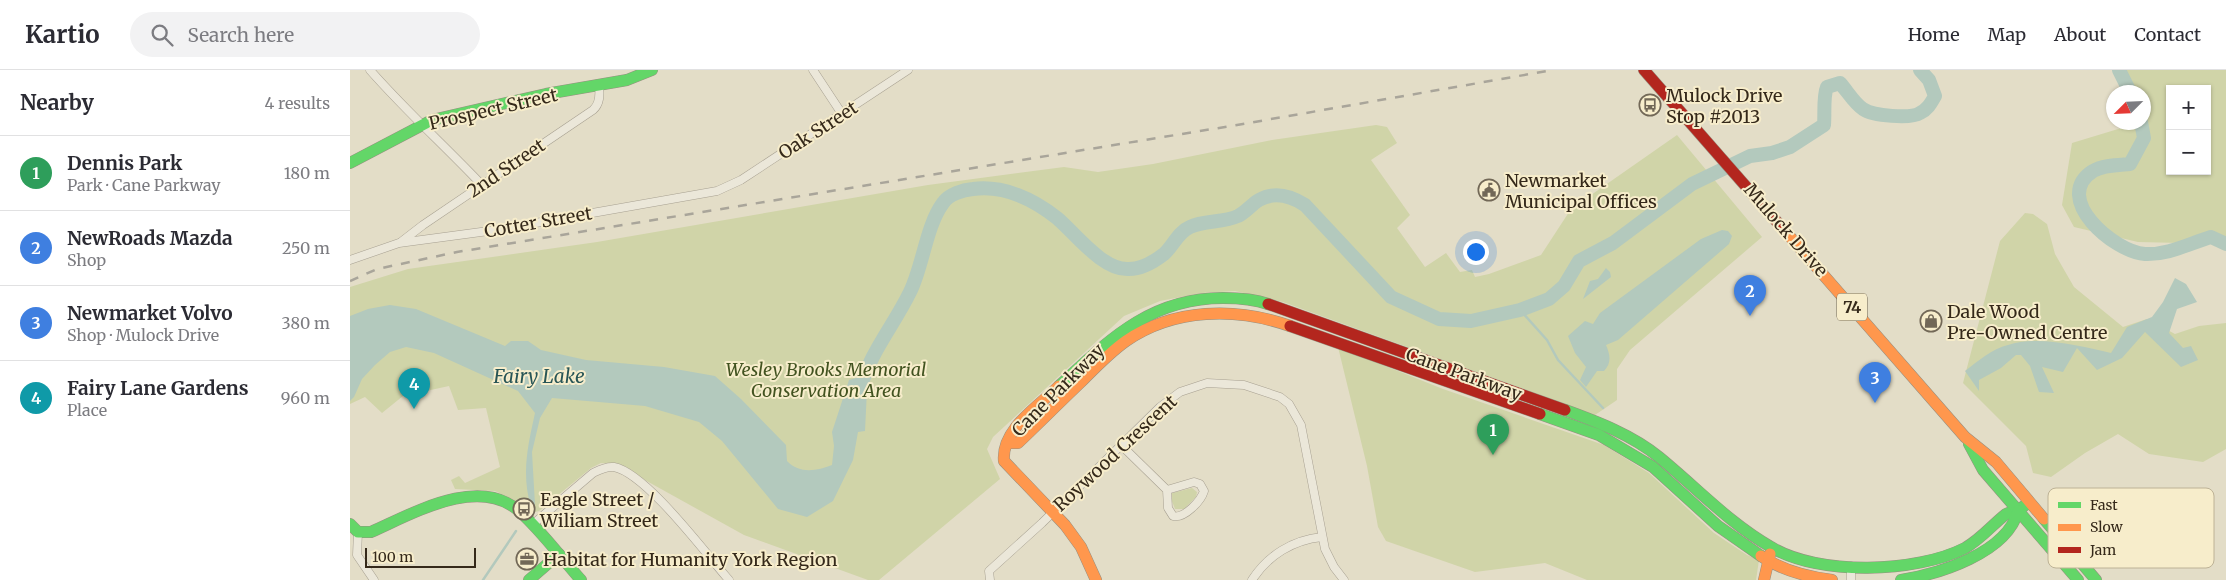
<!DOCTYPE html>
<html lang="en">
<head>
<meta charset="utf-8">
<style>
  :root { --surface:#fff; --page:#f2f2f3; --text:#2b2b33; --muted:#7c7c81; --line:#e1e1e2; --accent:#2563eb }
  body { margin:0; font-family:Merriweather,serif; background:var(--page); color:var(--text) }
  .controls { position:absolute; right:15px; top:15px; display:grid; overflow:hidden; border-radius:0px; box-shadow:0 1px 4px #0004 }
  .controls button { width:45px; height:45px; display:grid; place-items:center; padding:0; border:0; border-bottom:1px solid var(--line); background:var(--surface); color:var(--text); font:25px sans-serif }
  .compass { position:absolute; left:1756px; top:15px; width:45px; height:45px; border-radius:50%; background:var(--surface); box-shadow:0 1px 4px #0004; rotate:246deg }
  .scale { position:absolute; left:15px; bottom:12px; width:111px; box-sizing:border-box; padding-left:5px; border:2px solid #35291a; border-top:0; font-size:14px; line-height:18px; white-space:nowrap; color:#35291a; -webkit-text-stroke:4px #f7edcb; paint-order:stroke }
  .you { position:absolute; left:1125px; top:181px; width:18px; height:18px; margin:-12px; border:4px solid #fff; border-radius:50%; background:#1a73e8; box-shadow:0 0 0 8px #1a73e833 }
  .badge { display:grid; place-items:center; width:32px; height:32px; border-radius:50%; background:var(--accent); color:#fff; font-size:16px; font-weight:700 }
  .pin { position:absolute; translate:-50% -41px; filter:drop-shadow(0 1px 2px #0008) }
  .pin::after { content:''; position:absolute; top:26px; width:18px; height:15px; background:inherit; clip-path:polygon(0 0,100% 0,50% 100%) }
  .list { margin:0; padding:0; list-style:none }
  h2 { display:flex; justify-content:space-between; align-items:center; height:65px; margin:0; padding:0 20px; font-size:21px }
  h2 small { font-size:16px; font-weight:400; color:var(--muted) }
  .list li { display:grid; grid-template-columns:32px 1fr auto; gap:15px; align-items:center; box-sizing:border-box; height:75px; padding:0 20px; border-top:1px solid var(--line) }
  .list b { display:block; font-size:19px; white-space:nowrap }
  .list p { margin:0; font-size:16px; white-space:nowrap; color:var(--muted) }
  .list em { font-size:16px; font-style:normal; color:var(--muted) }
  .icon { flex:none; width:28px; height:28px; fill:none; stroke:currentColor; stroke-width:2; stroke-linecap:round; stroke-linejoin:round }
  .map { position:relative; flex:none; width:1876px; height:510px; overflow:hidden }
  header { display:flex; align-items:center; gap:30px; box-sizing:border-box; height:70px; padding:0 25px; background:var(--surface); border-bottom:1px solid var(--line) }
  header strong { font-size:24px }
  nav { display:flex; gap:28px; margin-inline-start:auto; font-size:18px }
  .search { width:350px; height:45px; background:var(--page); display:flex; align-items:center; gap:12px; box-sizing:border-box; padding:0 18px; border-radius:28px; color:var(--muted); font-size:19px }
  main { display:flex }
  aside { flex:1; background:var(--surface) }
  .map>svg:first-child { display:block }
</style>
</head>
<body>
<header>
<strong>Kartio</strong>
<div class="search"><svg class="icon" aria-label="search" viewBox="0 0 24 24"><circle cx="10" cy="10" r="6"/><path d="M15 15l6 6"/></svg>Search here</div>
<nav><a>Home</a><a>Map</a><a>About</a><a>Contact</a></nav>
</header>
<main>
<aside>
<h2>Nearby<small>4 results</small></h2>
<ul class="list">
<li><span class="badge" style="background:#2e9e5b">1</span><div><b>Dennis Park</b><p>Park · Cane Parkway</p></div><em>180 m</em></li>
<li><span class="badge" style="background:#3f7fe0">2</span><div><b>NewRoads Mazda</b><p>Shop</p></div><em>250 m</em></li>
<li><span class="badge" style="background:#3f7fe0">3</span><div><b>Newmarket Volvo</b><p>Shop · Mulock Drive</p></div><em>380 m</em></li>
<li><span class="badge" style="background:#0f9aa8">4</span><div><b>Fairy Lane Gardens</b><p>Place</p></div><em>960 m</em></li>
</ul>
</aside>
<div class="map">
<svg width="1876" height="510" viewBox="0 0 1876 510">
  <rect width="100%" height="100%" fill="#e3ddc7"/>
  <g fill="#d0d4a8" fill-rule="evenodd">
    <path d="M1774,0H1876V174L1788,172L1724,157L1712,135L1722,73L1778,56V53L1794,52V22H1777L1776,3ZM1820,19H1857V101H1820Z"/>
    <path d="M1026,55L1037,57L1047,73L1021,90L1060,145L1047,158L1075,197L1096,183L1110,202L1122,200L1125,207L1139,204L1191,185L1221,139L1327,65L1412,167L1280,280L1267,299V330L1245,345L933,232L885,221L852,223L810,231L774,246L643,367L637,379L650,409L529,510H518L394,465L266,394L251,393L241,398L189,441L181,443L164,430L145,421L105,419L101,410L109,406L115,413L150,397L136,338L108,340L99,316L53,326L32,343L15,327L0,334V217L58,199L247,172L578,115L714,97L748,102L803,94L922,70Z"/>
    <path d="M1675,143L1683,144L1697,154L1705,184L1724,217L1773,257L1797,249L1825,264L1849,256L1876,253V379L1853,392L1799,384L1768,364L1735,383L1701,407L1683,403L1676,376L1613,313L1650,171Z"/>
    <path d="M988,277L1093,319L1254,375L1299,403L1364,463L1397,485L1409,490L1406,510H1237L1195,493L1125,502L1036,471L1028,457L1017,396Z"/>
    <path d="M842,418L847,422L846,427L834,439H825L822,431V423Z"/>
  </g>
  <g fill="#b3c9bd">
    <path d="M1372,160L1378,161L1382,166L1379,174L1268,270L1256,275C1260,285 1262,292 1254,301H1247L1236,317L1230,310L1236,297L1225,283L1218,266L1235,251L1243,254L1250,243L1351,169Z"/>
    <path d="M1256,198L1260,202L1261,207L1233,229L1240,211L1248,209Z"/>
    <path d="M1825,208L1836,214L1847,232L1827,239L1819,263L1833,278L1841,276L1848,290L1831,297L1795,262L1772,288L1747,300L1727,278L1713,302L1692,297L1704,323L1689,322L1680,296L1671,285H1666L1651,298L1629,310V321L1615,301C1628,291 1642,279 1658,275C1688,265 1731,276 1761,283L1777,257L1802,247L1813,232Z"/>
    <path d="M40,235L66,239L155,276L161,271H178L191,280L236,290L314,297L365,306L391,329L436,375L437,391C449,404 467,401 482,395L484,376L482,362L499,310L513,306L517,320L515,361L508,362L503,390L483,431L457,447L428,439L372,371L349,352L295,336L202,328L190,348L182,382L185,435L181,437C171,404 178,375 185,343L168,321L84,283L56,277L40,282L25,295L12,309L4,327L0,331V246L18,239Z"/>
  </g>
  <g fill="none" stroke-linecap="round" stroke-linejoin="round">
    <g stroke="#b3c9bd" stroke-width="2.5">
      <path d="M1170,240L1197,270L1208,290L1253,338"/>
      <path d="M133,510L166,461"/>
    </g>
    <g stroke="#b3c9bd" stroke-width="14">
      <path d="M1769,0L1780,22"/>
      <path d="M1791,52L1794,68L1780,94C1769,95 1753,95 1743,101C1701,128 1764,182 1795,184C1818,185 1838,174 1861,167L1876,174"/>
      <path d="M509,323C519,283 543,257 560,222C573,196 576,156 593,133C599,124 613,120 623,119C653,115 683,129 707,148C725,163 753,201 779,199C791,199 805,191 814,184C823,176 828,162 840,157C854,150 873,153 888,146C896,142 902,134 909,130C925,121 941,126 955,135L1041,227L1089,249L1121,251L1170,240L1199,229L1214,216L1229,191L1263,173L1342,114L1400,86L1422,83L1440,77L1474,55C1475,44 1473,26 1477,17L1490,13C1498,22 1504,33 1513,39C1523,46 1561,49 1570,43C1578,39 1581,33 1585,26L1579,10L1570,0"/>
    </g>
    <g stroke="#a7a091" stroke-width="9">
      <g id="street">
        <path d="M20,0C56,41 95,76 132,115"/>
        <path d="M463,0L492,44"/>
        <path d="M51,172L73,155L243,40C250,34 250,25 249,16"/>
        <path d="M0,190L49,173L146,160L367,121L391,110L558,0"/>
        <path d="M771,375L817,420L818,438L823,446C834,449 851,431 854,421L850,414L844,412L817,420"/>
        <path d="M182,455L243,403C249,400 256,396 264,397C296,403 356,484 379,510"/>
        <path d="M8,462L7,485L24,510"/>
        <path d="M640,510L639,501L692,453L810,337L830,322L857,313L894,315L930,327L939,334L951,355L975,479L984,497L994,510"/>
        <path d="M902,510C918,485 943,470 972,467"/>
        <path d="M1501,510V496"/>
      </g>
    </g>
    <g stroke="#979081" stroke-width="12">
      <g id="fast">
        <path d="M0,93L82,50L196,24L277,10L302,0"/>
        <path d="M709,316C759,270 800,228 873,228C887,228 904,229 918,234"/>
        <path d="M1215,340C1248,352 1282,365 1309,387C1347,418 1379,453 1421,477C1469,506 1566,503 1615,478C1631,469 1642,455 1656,444C1660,442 1663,443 1667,441C1671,439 1675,435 1679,432"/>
        <path d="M1190,344L1249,365L1303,397L1368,456L1411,486"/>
        <path d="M1619,374L1633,400L1728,510"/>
        <path d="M1694,449L1746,510"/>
        <path d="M0,454L8,462H21C62,444 128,405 169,441C190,459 212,489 231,510"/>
        <path d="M179,510L209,484"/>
        <path d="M1551,510C1589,504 1657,483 1668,441"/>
      </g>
    </g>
    <g stroke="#979081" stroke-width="12">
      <g id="slow">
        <path d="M1428,153L1615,367L1646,392L1694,449"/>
        <path d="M709,316C689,336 651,359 654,391L715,455L731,477L746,510"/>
        <path d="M658,373H668C689,353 710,332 731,312C745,298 759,283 776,271C824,238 886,237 940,256"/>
        <path d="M1411,486C1431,500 1458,507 1482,510"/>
        <path d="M1414,510L1420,484"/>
      </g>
    </g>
    <g stroke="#979081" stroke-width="12">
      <g id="jam">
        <path d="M1294,0L1428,153"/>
        <path d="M918,234L1215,340"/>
        <path d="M940,256L1190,344"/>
      </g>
    </g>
    <use href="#street" stroke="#ebe7d9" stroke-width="8"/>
    <use href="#fast" stroke="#63d668" stroke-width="11"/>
    <use href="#slow" stroke="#ff974d" stroke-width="11"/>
    <use href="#jam" stroke="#b3261e" stroke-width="11"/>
    <path stroke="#a9a59a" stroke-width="2.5" stroke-dasharray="9 9" stroke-linecap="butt" d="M0,211L27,199L107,182L887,55L1203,0"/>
  </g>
  <defs>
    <g id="bus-ring" transform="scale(1.125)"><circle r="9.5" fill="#f7edcb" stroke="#726857" stroke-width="1.5"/><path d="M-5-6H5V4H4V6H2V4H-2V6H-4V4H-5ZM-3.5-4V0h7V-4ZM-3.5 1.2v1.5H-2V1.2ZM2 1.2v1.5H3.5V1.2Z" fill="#726857"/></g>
    <g id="civic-ring" transform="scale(1.125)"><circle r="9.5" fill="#f7edcb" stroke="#726857" stroke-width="1.5"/><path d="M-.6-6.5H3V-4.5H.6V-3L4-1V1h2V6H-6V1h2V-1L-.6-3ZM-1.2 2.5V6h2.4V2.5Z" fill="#726857"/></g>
    <g id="shop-ring" transform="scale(1.125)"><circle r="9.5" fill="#f7edcb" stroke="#726857" stroke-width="1.5"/><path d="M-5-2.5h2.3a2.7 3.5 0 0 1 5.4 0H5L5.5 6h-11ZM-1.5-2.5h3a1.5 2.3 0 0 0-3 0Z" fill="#726857"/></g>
    <g id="office-ring" transform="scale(1.125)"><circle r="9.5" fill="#f7edcb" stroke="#726857" stroke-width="1.5"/><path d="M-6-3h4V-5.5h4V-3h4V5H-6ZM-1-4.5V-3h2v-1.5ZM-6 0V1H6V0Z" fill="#726857"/></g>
  </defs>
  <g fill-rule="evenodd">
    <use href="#bus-ring" x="1300" y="35"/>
    <use href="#civic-ring" x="1139" y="120"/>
    <use href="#shop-ring" x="1581" y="251"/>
    <use href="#bus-ring" x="174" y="439"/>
    <use href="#office-ring" x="177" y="489"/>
  </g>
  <g text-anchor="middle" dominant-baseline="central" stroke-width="4" stroke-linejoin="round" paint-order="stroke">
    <rect fill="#f7edcb" stroke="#6f644f" stroke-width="1" x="1487" y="223.5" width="30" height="27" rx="4"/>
    <g font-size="16" font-weight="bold" fill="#35291a">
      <text x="1502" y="237">74</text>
    </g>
    <g font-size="18" fill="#35291a" stroke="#f7edcb" text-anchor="start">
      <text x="1316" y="25">Mulock Drive<tspan x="1316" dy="21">Stop #2013</tspan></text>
      <text x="1155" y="110">Newmarket<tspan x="1155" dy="21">Municipal Offices</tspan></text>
      <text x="1597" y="241">Dale Wood<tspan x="1597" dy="21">Pre-Owned Centre</tspan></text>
      <text x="190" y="429">Eagle Street /<tspan x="190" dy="21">Wiliam Street</tspan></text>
      <text x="193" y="489">Habitat for Humanity York Region</text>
    </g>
    <g font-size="18" fill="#35291a" stroke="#f7edcb">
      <text transform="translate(143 39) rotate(-13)">Prospect Street</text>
      <text transform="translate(468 60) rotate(-33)">Oak Street</text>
      <text transform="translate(156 98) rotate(-34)">2nd Street</text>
      <text transform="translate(188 152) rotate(-10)">Cotter Street</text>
      <text transform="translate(1436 160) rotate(49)">Mulock Drive</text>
      <text transform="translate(1114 304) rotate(20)">Cane Parkway</text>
      <text transform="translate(708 320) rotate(-45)">Cane Parkway</text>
      <text transform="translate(765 383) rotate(-43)">Roywood Crescent</text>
    </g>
    <g font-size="18" font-style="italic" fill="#425320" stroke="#f7edcb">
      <text x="476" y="299">Wesley Brooks Memorial<tspan x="476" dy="21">Conservation Area</tspan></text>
    </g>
    <g font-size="19" font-style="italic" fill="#285556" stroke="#f7edcb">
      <text x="189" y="306">Fairy Lake</text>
    </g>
  </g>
  <rect x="1698" y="418" width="166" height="80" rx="8" fill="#f7edcb" stroke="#bdb296" stroke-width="1"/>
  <rect x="1708" y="432" width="23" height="6" fill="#63d668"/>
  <rect x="1708" y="454" width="23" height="7" fill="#ff974d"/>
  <rect x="1708" y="477" width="23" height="6" fill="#b3261e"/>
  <g font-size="14" fill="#35291a">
    <text x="1740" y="440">Fast</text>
    <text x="1740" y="462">Slow</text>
    <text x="1740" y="485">Jam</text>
  </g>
</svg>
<div class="controls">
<button>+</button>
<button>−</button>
</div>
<svg class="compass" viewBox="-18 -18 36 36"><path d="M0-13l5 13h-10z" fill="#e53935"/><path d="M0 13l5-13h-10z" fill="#7c7c81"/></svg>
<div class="scale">100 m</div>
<div class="you"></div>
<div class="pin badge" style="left:1143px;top:385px;background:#2e9e5b">1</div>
<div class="pin badge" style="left:1400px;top:246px;background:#3f7fe0">2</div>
<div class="pin badge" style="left:1525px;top:333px;background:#3f7fe0">3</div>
<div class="pin badge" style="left:64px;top:339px;background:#0f9aa8">4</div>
</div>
</main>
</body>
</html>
